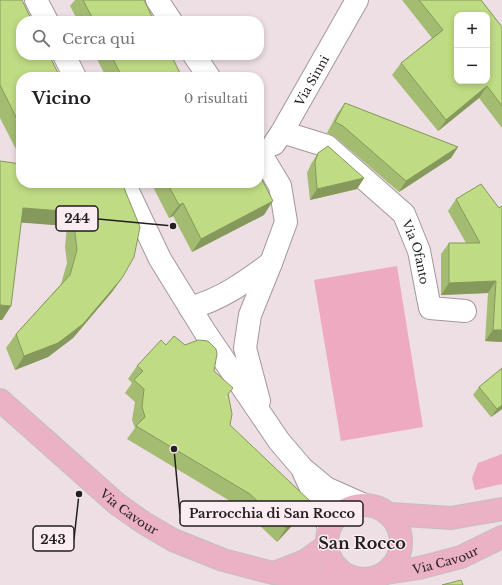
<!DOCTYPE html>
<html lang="it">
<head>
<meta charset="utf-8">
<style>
  :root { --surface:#fff; --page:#f6f6f6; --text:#202124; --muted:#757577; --line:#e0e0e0 }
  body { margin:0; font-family:"Libre Baskerville",serif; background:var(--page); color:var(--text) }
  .controls { position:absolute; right:12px; top:12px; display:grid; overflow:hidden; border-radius:8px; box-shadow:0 2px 6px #0003 }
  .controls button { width:36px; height:36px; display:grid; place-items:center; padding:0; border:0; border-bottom:1px solid var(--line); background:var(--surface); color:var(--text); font:20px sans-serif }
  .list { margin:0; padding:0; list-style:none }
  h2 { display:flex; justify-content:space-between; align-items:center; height:52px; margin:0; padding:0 16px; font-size:17px }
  h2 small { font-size:13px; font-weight:400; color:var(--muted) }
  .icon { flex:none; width:22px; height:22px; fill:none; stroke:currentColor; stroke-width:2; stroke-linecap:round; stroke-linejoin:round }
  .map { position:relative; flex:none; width:502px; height:585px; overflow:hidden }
  .search { position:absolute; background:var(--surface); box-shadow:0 2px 6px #0003; left:16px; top:16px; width:248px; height:44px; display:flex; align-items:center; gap:10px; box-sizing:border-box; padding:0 14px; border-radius:16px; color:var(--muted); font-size:15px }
  .panel { position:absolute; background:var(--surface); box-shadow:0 2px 6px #0003; left:16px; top:72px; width:248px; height:116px; border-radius:16px }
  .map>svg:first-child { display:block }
</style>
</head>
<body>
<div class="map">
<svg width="502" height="585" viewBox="0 0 502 585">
  <rect width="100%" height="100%" fill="#eddfe3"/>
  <g fill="#edaac0">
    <path d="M397,266L423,427L341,441L314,280Z"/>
    <path d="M502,454V484L475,490L472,478L478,463Z"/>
  </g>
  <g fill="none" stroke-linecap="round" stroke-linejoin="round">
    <g stroke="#a4979b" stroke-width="24">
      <g id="minor">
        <path d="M36,0L47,21"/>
        <path d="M157,0L171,21"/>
        <path d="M64,55L75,77"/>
        <path d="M194,55L209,77"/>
        <path id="s1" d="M282,132L327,146L404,214L419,251L430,308L465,311"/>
        <path id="s2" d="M274,144L282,132L357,0"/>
        <path d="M124,183L160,259L205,332L279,441L302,468L326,488L362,504"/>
        <path d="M190,308C222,299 245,282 271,263"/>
        <path d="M259,401L245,348L250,315L271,263L286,222L280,186L259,151"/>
        <path d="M304,473L329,527"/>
      </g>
    </g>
    <g stroke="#c1c0c0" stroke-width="24">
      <g id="major">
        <path id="s3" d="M0,400L117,504L144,523L173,540L223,560L273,573L312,577L347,576"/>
        <circle cx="364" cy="542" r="37"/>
        <path d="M390,514L451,518L502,509"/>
        <path d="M277,572L305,561L326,546"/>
        <path id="s4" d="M386,573L419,568L461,557L502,537"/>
      </g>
    </g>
    <use href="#minor" stroke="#fff" stroke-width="22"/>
    <use href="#major" stroke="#ebb1c5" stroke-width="22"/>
  </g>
  <g fill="#a4bc71">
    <path d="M0,0L21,77V159L0,118Z"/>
    <path d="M75,0H144L154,21H78L70,6Z"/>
    <path d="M402,0H481L502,27V128L479,98L438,131L392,75L401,63L432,38Z"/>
    <path d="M95,55H171L182,77H106Z"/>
    <path d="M345,103L458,147L451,158L399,192L335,137L327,133L337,114Z"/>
    <path d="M318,153L364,178L357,189L310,200L307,173L311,164Z"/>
    <path d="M0,161L122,183V278L112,292L73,338L48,357L15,370L6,348L16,334L61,284L67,263L65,247L67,226L21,222L11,306L2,320H0Z"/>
    <path d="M151,183H259L264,215L192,252L173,216L169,218Z"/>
    <path d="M456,199L499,208L502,206V342L485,341L488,293L441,295V254L449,243H466L448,211Z"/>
    <path d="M166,345L214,371L229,395L230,425L302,515L277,542L240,507L127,439L135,428L132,420L135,402L125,393L132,383L128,379L137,366Z"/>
    <path d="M502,368V409L491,417L473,395L479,387Z"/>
  </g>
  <g fill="#86995c">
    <path d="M487,86L479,98L438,131L446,120Z"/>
    <path d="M458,147L451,158L399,192L406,181Z"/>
    <path d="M364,178L357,189L310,200L317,189Z"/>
    <path d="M273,201L264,215L192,252L201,239Z"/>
    <path d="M183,203L173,216L169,218L179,205Z"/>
    <path d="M23,208L76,212L67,226L13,222Z"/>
    <path d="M122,278L112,292L73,338L48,357L15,370L24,356Z"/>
    <path d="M496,281L488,293L441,295L449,283Z"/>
    <path d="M0,305L11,306L2,320H0Z"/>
    <path d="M493,330H502V342L485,341Z"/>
    <path d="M502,405V409L491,417L497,409Z"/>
    <path d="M311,502L302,515L277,542L286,528Z"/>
  </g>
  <g fill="#bfdb83" stroke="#86995c" fill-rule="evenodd">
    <path d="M0,0H22L32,21H21V55H49L60,77H21V127L0,85Z"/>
    <path d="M83,0H144L154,21H94Z"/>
    <path d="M419,0H481L502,27V106L487,86L446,120L401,63L443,30ZM457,15H487V81H457Z"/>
    <path d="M111,55H171L182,77H122Z"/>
    <path d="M345,103L458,147L406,181L343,126L335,122Z"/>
    <path d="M328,146L364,178L317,189L315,162L318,153Z"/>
    <path d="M0,161L21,164V183H122L140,227L134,257L122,278L83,324L58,343L24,356L16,334L70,275L77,250L75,233L76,212L23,208L11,306L0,305Z"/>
    <path d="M259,174L273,201L201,239L183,203L179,205L167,183H259Z"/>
    <path d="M481,184L499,208L502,206V330H493L496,281L449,283V243H480L456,199Z"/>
    <path d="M174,336L185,345L198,340L208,341L216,349L217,354L214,371L233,388L228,394L232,414L230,425L311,502L286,528L250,494L136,426L145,417L142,407L144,389L134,380L143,371L137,366L161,340L166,345Z"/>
    <path d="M502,368V405L497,409L479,387Z"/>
    <path d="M461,580L463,585H442Z"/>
  </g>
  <g text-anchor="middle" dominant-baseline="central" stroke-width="3" stroke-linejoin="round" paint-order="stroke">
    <g font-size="12" fill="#231e1f" stroke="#faecf0">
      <text stroke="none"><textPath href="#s2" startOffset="74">Via Sinni</textPath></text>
      <text stroke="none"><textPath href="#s1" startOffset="190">Via Ofanto</textPath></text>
      <text stroke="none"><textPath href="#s3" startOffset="171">Via Cavour</textPath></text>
      <text stroke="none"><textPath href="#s4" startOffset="61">Via Cavour</textPath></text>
    </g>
    <g font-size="16" font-weight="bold" fill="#231e1f" stroke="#faecf0">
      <text x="362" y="543">San Rocco</text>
    </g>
  </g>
  <path fill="none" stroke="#231e1f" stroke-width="1.5" d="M173 226L98 219M174 449L180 514M79 494L74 539"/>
  <g fill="#231e1f" stroke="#faecf0" stroke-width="1.5">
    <circle cx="173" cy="226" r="4"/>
    <circle cx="174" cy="449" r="4"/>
    <circle cx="79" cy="494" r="4"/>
  </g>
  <g fill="#faecf0" stroke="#231e1f" stroke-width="1.5">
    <rect x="56" y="206" width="42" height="25" rx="4"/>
    <rect x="180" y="501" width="183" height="25" rx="4"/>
    <rect x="33" y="526" width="41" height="25" rx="4"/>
  </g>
  <g font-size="13" text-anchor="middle" font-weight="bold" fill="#231e1f">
    <text x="77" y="223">244</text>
    <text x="272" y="518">Parrocchia di San Rocco</text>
    <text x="53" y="544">243</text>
  </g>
</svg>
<div class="controls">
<button>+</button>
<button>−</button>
</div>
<div class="search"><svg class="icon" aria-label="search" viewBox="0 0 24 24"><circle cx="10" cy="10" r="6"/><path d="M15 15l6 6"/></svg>Cerca qui</div>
<section class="panel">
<h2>Vicino<small>0 risultati</small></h2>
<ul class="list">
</ul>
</section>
</div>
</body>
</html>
